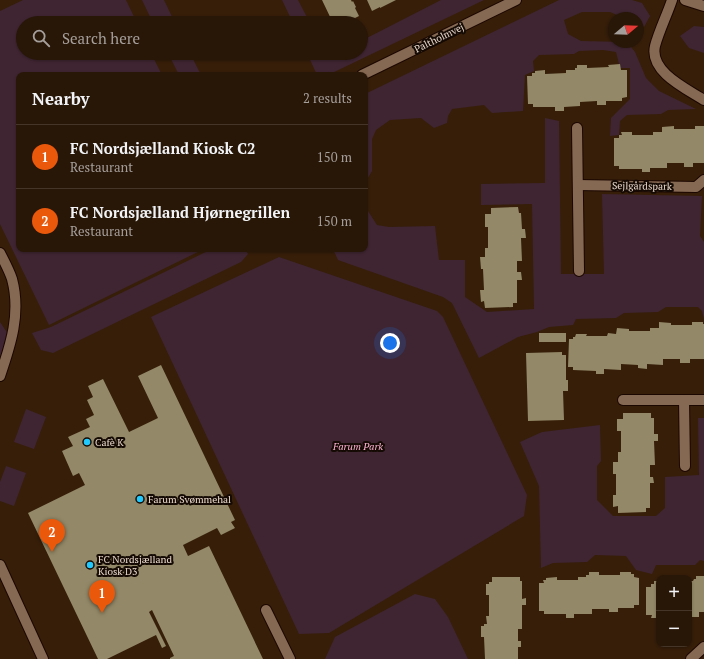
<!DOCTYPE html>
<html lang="en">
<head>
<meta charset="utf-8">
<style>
  :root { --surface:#281607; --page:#301f11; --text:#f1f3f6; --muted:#a59f9b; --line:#443528; --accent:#ea580c }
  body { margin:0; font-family:"PT Serif",serif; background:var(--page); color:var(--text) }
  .controls { position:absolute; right:12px; bottom:12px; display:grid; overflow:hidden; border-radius:8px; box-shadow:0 1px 3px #0004 }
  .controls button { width:36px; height:36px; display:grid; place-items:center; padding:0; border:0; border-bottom:1px solid var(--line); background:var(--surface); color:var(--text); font:20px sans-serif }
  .compass { position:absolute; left:608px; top:12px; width:36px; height:36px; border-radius:50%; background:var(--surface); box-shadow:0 1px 3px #0004; rotate:71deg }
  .you { position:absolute; left:390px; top:343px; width:14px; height:14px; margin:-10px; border:3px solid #fff; border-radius:50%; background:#1a73e8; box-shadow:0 0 0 6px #1a73e833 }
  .badge { display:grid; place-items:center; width:26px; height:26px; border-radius:50%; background:var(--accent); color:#fff; font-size:13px; font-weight:700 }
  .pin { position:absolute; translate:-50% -33px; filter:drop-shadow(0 1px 2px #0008) }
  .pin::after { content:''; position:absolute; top:21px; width:14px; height:12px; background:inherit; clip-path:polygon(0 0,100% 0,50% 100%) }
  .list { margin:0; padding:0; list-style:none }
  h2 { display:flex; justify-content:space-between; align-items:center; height:52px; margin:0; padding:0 16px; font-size:17px }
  h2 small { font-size:13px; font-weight:400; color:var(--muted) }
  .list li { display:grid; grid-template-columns:26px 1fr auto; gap:12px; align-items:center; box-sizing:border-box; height:64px; padding:0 16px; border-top:1px solid var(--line) }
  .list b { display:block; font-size:15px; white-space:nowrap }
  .list p { margin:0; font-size:13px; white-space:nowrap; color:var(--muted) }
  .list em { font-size:13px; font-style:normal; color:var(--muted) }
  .icon { flex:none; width:22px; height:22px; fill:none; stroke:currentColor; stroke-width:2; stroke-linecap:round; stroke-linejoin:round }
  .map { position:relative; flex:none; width:704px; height:659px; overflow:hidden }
  .search { position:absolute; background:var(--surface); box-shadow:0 1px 3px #0004; left:16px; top:16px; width:352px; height:44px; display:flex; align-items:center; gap:10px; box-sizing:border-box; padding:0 14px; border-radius:22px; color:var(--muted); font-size:15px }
  .panel { position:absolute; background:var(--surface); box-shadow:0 1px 3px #0004; left:16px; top:72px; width:352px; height:180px; border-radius:8px }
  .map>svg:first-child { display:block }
</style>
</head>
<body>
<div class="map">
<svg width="704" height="659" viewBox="0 0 704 659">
  <rect width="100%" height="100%" fill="#361e09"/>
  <g fill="#3f2531">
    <path d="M23,0H126L137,23H23V53H151L162,75H19V249H204L49,325L0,224V11Z"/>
    <path d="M142,0H164L175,23H153Z"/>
    <path d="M282,0H298L310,23H293Z"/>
    <path d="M441,0H484L328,75H317L307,53H361V41Z"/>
    <path d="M559,0H632L642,3L650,16L644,27L638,24V18H624L610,12H582L564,20L568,34L581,41L627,42L635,52L646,78L659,91L696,109L668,110L661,114L627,115L620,121L619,135L610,136L611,118L630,99V68H620L616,52L603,50L579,51L574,54L539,55L533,61L534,71L525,75L523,111L492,113L484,105L452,109L448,116L447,123L434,128L421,118L390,120L376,130L372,139V171L366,181L368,211L377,225L389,227L435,226L439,260H465V297L487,312L534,309L532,204L481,205V184L545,183V118L559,121L561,274H604L602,194L702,196L700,236L704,242V319L702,311L698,307H666L658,312L624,313L616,318L576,319L573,325L549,327L537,332L518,337L479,358L452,303L443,297L338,260L333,249H365V94Z"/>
    <path d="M694,26L704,27V53L689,48L680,36Z"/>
    <path d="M168,53H190L201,75H179Z"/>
    <path d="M212,249H245L248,254L241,262L53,353L41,350L32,333L51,327Z"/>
    <path d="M279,257L437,311L443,317L527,495L524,516L329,633L299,634L151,317Z"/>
    <path d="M0,322L8,334L0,358Z"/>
    <path d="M26,409L46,417L34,449L14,442Z"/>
    <path d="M698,418H704V561L700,560L695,565H656L652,574L636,570L626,556L595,555L587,562L553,563L541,568L539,486L520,442L542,432L600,425L601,461L597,466V500L613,516H656L665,508V477L699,475Z"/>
    <path d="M6,466L26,473L14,506L0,501V482Z"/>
    <path d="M415,594L435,599L448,617L468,659H325L335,637Z"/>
  </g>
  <g fill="#938867">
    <path d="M322,0H351L352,2L353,1L356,7L355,8L359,16L355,18L357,23H333Z"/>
    <path d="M367,0H396L380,8V7L372,11Z"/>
    <path d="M620,64L621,70H627V97L622,98V101H606V105H597V101L580,102V106L564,107V111H555V107H533V104H528L527,76H532V73H535V71L545,70V74L566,73V70H575V68H577V65H587V68L609,67L608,65Z"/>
    <path d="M674,126V129H695V126H704V163H693V167H684V163H667V168H650V172H642V169H619V166H614V138H619V135H622L621,132H632V135H653V132H662V127Z"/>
    <path d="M518,207L519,213H521L522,229H525L526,238H521L522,261H517V272H521L522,280H517V303H513V307L485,308L484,301L481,302L480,290H484L483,269H481L480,257H485V248H488V227H485V214H491V208Z"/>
    <path d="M659,322L671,323V325H692V322H703V324H704V359H690V363H680V359H663V365L647,364V369L638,368V365L621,364V370L604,369V374H596V371L573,370V367H568L569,339H573V337H575L576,334H587L586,336H607L608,333L616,334L617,328L629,329V331H650V328H659Z"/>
    <rect x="539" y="333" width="27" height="9"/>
    <path d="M562,352V355H566V380H568V391H563L564,420L528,421L526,353Z"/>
    <path d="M161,365L235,520L231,522L235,528L221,535L217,528L183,545L188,556L209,546L263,659H170V658L174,656L152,610L149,612L166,646L162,648L156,635L107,659H98L28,513L85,485L79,473L73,476L62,451L73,446L68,437L90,427L86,419L94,415L87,400L93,397L88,386L103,379L129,432L158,418L138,376Z"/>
    <path d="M623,413H651V418H654V434H658V441H654L655,465H650V477H653L654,483H650V508H646V512L618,513V506L613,507V495H616V474H613V462H618V452H621V431H617V419H623Z"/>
    <path d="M589,572H599V575H620V572H631V574H634V577L639,578V605H634V608H618V612H609V609H592V614H574V618H566V614H544V611H539V583H544L543,580H546V578L557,577V580H578V577H586V575H589Z"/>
    <path d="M696,576H704V612H699V617H689V581H693L694,579H696Z"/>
    <path d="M492,577H520V581H522V599L526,598V605H522V629H518V641H521V647H518V659H485L484,637H481V626H484V624H487L486,616H489V595H486V584H489V582H492Z"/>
    <path d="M654,581H659V618H651L652,615H646V587H651V584H654Z"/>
  </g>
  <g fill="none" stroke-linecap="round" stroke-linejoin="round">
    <g stroke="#1c0700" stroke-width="12">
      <g id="minor">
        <path d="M672,0C667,15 659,31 655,46C649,72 687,89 704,100"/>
        <path d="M685,0L704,6"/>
        <path d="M362,75L516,0"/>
        <path d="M577,128L579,271"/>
        <path d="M578,185L696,187L704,180"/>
        <path d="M0,253C4,261 9,270 12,279C21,313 11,344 0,376"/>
        <path d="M623,400H704"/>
        <path d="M684,400L685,466"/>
        <path d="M0,565L43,659"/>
        <path d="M266,610L290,659"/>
        <path d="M691,659L704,647"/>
      </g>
    </g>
    <use href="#minor" stroke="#866953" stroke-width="10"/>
  </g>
  <g fill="#21c9fd" stroke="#150b04" stroke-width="1.5">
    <circle cx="87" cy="442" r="4"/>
    <circle cx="140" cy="499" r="4"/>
    <circle cx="90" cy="565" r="4"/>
  </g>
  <g text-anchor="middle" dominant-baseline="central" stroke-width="4" stroke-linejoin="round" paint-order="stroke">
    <g font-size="10" fill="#ead9cd" stroke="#150b04">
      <text transform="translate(439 38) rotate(-26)">Paltholmvej</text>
      <text transform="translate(642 186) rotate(1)">Sejlgårdspark</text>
    </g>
    <g font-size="10" fill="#ead9cd" stroke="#150b04" text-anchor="start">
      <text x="95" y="442">Cafè K</text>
      <text x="148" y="499">Farum Svømmehal</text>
      <text x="98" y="559">FC Nordsjælland<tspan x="98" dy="12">Kiosk D3</tspan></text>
    </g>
    <g font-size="10" font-style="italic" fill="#feb2d3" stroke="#150b04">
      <text x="358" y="446">Farum Park</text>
    </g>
  </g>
</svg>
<div class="controls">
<button>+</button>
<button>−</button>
</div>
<svg class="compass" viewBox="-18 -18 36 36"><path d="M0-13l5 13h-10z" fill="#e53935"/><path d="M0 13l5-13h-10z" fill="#a59f9b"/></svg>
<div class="you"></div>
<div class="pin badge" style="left:102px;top:613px">1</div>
<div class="pin badge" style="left:52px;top:552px">2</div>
<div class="search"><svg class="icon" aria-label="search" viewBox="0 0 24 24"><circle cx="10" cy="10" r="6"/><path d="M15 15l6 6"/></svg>Search here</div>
<section class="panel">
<h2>Nearby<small>2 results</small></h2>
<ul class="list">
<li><span class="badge">1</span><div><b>FC Nordsjælland Kiosk C2</b><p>Restaurant</p></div><em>150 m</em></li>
<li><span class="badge">2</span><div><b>FC Nordsjælland Hjørnegrillen</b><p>Restaurant</p></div><em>150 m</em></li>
</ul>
</section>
</div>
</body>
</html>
